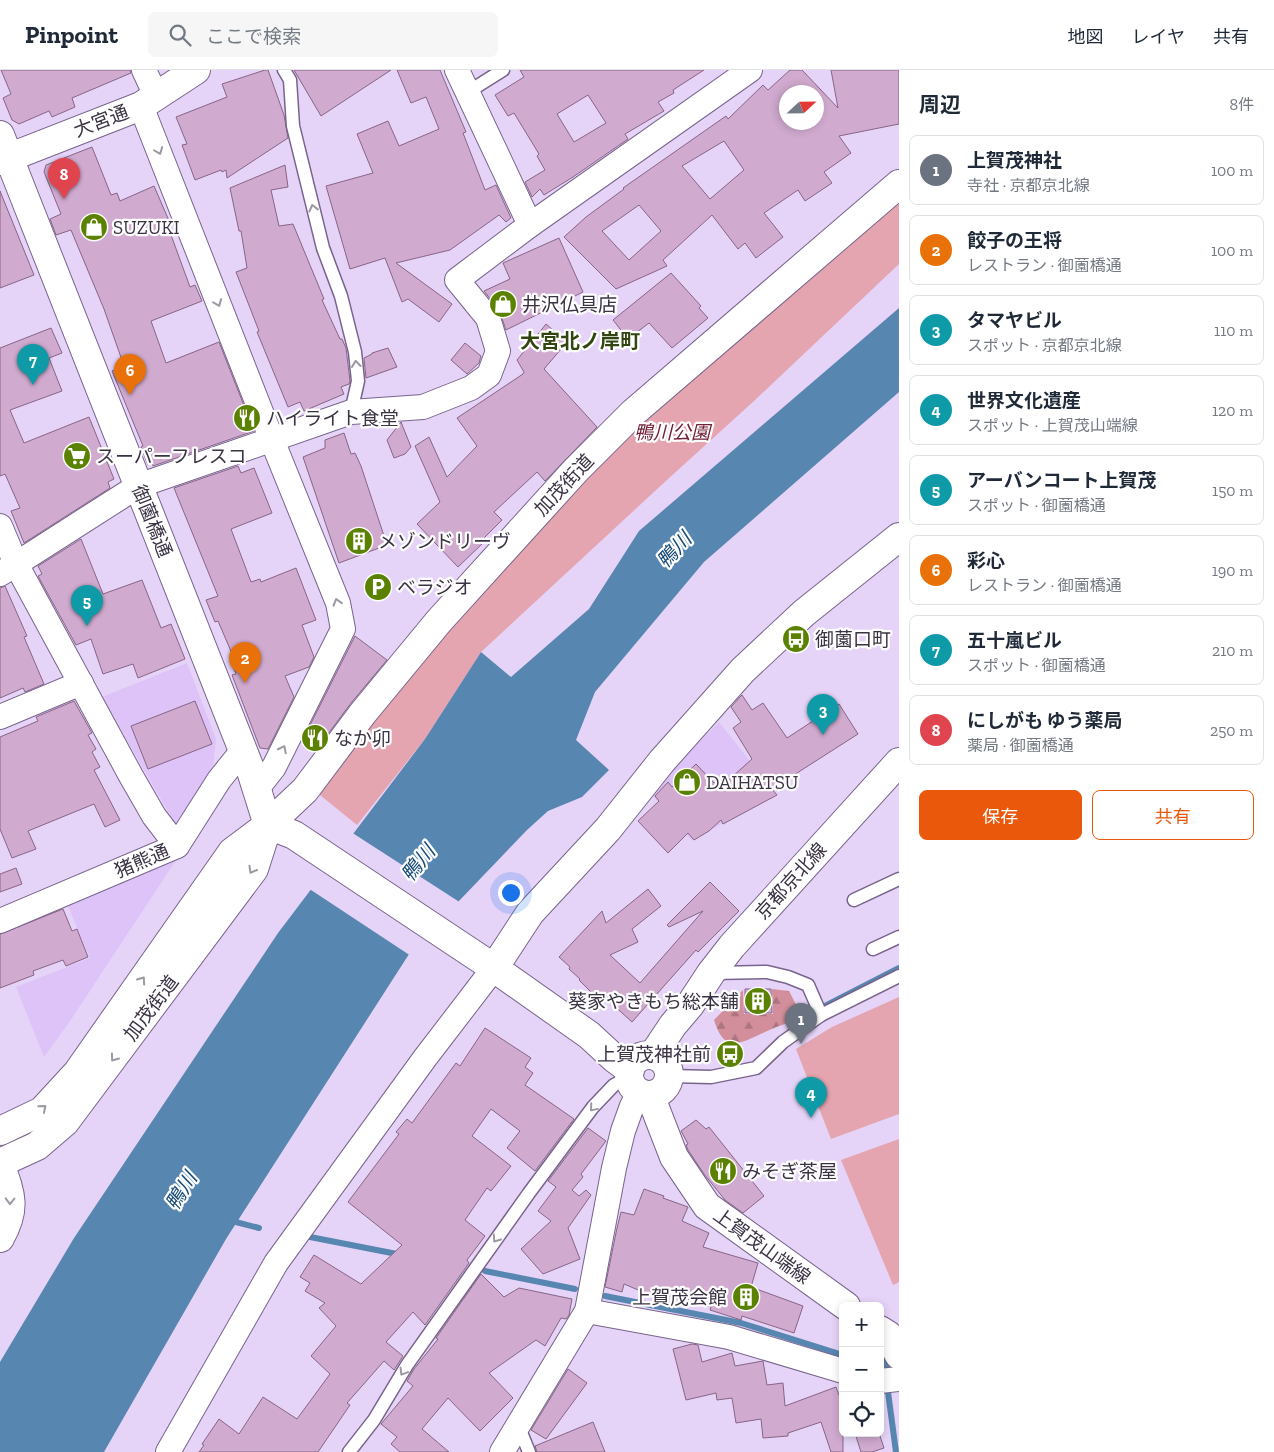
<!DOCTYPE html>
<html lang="ja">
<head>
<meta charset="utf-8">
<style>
  :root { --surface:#fff; --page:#f6f6f7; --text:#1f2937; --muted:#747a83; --line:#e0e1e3; --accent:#ea580c }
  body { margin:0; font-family:"Zilla Slab","Noto Sans JP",serif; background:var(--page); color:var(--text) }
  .controls { position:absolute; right:15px; bottom:15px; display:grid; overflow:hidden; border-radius:8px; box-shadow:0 2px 8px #0003 }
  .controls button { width:45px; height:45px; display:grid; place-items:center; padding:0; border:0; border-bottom:1px solid var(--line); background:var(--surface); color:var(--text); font:25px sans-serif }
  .compass { position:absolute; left:779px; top:15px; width:45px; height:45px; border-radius:50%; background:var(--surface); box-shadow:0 2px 8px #0003; rotate:68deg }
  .you { position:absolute; left:510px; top:822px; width:18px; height:18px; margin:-12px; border:4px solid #fff; border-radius:50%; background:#1a73e8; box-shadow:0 0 0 8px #1a73e833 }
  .badge { display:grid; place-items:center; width:32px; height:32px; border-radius:50%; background:var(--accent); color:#fff; font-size:16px; font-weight:700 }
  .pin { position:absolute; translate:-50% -41px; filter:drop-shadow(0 1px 2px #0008) }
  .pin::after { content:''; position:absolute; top:26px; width:18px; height:15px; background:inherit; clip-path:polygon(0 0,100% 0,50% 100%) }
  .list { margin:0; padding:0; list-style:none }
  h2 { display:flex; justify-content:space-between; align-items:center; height:65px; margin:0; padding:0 20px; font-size:21px }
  h2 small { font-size:16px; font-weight:400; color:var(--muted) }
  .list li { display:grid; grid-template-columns:32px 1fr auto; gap:15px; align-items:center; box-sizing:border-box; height:70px; margin:0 10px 10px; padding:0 10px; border:1px solid var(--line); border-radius:8px }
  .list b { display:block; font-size:19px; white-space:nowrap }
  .list p { margin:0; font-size:16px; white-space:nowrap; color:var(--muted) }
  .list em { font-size:16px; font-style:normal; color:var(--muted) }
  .actions { display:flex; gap:10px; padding:15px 20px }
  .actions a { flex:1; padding:11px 0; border:1px solid var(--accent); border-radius:8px; text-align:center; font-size:18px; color:var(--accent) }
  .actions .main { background:var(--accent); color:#fff }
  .icon { flex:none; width:28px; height:28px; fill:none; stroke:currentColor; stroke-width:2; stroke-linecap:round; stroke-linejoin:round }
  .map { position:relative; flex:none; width:899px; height:1382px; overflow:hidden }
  header { display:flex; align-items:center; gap:30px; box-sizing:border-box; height:70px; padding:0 25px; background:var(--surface); border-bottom:1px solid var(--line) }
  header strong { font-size:24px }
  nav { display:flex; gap:28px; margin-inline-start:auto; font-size:18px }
  .search { width:350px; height:45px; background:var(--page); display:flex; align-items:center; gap:12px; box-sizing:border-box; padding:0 18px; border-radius:8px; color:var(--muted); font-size:19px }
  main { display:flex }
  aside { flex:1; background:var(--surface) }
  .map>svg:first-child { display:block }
</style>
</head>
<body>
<header>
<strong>Pinpoint</strong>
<div class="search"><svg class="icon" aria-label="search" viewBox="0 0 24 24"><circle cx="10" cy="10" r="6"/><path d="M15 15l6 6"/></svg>ここで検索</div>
<nav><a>地図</a><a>レイヤ</a><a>共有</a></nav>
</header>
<main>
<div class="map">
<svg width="899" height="1382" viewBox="0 0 899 1382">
  <defs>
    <pattern id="forest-firs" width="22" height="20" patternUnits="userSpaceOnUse" patternTransform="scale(1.25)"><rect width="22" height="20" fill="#d28e9a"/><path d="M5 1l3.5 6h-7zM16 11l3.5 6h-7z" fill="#ac757f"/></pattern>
  </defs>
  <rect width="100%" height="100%" fill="#e6d4f8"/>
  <g fill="#ddc3f7">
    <path d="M187,593L216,669L213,698L175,754L102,627Z"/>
    <path d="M719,652L777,725L691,770L650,723Z"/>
    <path d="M186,775L70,951L44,987L16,917L90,888L65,829Z"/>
  </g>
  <g fill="#e4a5b0">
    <path d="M899,128V194L754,331L668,409L481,582L425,669L357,755L315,721L432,573L584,401Z"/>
    <path d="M899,927V1044L831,1069L796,979L832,957Z"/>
    <path d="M899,1069V1212L893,1215L841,1090Z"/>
  </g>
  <path fill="url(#forest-firs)" d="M772,919L789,921L803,948C790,952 778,956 765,962C740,973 725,985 714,950L743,920L744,944H773Z"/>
  <path fill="#5786b1" d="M899,238V322L704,492L595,622L576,670L609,700L582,727L548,741L527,760L411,881L226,1169L104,1382H0V1292L74,1168L278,863L425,669L481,582L511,607L589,539L639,461Z"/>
  <path fill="#e6d4f8" d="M351,762L461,833L411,886L308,818Z"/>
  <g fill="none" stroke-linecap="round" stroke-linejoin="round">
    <g stroke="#5786b1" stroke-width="6">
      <path d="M825,936L899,898"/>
      <path d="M228,1150L259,1158"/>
      <path d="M310,1167L402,1185"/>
      <path d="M485,1201L575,1219"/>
      <path d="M605,1226L741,1253L843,1285"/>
      <path d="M890,1285L886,1289L888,1322L896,1382"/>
    </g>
  </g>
  <g fill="#d0aacf" stroke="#876586" fill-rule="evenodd">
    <path d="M1,0H130L131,3L72,28L75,37L52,47L49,41L19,54L12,50L3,28L11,24Z"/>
    <path d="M265,0H268L284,45L288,68L227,108L226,100L222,102L221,100L195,110L182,75L187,74L176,47L227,27L222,14Z"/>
    <path d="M294,0H391L321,46Z"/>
    <path d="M397,0H440L466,62L463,63L485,120L496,115L511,148L506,152L499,145L450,180L396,193L452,234L439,252L408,229L402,232L385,188L350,199L326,116L373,103L357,64L388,51L399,76L439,59L426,27L411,33Z"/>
    <path d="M520,0H704L673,20L674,23L658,32L664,41L625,64L628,69L573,107L544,125L540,119L532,127L525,112L545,100L537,86L539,84L514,43L508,46L495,25L524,7ZM588,25L606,53L574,72L557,44Z"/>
    <path d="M790,0H802L838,38L831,0H899V54L839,66L851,83L824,102L832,113L805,131L798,120L764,143L783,167L756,188L745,173L738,179L712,145L663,190L667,196L616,219L564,167L586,147L624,119L623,118L726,46L728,49L763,15L768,20ZM786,22H816V52H786ZM724,71L744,100L710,129L682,96ZM639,135L661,161L629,190L602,161Z"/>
    <path d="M92,77L111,125L117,123L120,131L154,116L170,153L167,154L190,217L195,215L202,231L151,251L166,293L219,272L254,361L153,396L152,394L148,395L141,377L143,376L112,301L124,296L104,239L71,160L56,165L50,149L61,144L44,102L46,95Z"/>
    <path d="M285,95L288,117L271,120L279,156L293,154L324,229L322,230L340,269H342L346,278L350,311L349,314L341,317L344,324L304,341L300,332L288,337L257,262L259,261L236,202L247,198L241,161H239L230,118Z"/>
    <path d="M0,121L34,205L0,218Z"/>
    <path d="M559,168L583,222L506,260L499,240L484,221L510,209L503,193Z"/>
    <path d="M671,203L701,236L699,238L708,248L672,278L649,253L628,269L613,250Z"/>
    <path d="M546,254L567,272L544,299L597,357L545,411L537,402L494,442L502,450L482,470L484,472L458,497L417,454L440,432L415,376L429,367L447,407L477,376L457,348L523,304L524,302L517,290Z"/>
    <path d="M51,258L62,283L49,288L62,321L10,340L24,373L89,347L114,409L108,412L110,418L24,473L11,441L20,438L5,404L0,406V278Z"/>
    <path d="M465,273L481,286L479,293L467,304L451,290Z"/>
    <path d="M388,278L397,297L366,308L364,288L372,284V283Z"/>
    <path d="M401,352L411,377L405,384L394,388L387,370Z"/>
    <path d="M344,363L351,384L355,383L361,396L387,475L339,493L303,387L325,378V370Z"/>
    <path d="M238,396L241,403L254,398L272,443L231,459L251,512L260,509L261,512L296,498L316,550L302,555L314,587L309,597L285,606L294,627L268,679L260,678L232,605L236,604L230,588L233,586L218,551L215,552L206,530L218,526L174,418Z"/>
    <path d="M81,469L103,524L142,510L161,558L171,554L185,589L138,608L133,594L103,604L91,569L76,575L38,506L42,504L38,496Z"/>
    <path d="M5,516L27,566L24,567L44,614L25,622L23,618L0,628V518Z"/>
    <path d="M355,566L387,590L351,633L317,679L303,669Z"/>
    <path d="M742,625L752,640L763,633L787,668L839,634L858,664L772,719L777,725L723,754L721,750L709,761L694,770L688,763L668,783L638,751L659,731L655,726L668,712L672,717L696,694L714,713L717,711L722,716L752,689L733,658L741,652L731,637Z"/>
    <path d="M74,631L92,663L88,665L96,679L92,682L100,697L94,700L120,750L105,757L94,734L28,761L36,779L12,788L0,759V667L38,651L36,647Z"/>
    <path d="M195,631L212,674L148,699L131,656Z"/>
    <path d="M16,798L22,814L0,822V804Z"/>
    <path d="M710,812L739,841L698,882L696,880L632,952L598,921L594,925L579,910L580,909L569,899L570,897L559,887L602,841L606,853L648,819L661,836L632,859L638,872L610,885L640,913L703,841L669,857L667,855Z"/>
    <path d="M63,839L72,861L77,859L88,887L66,896L63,890L33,901L34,905L0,918V864Z"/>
    <path d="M745,919H771L772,943H745Z"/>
    <path d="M485,958L531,988L525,997L533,1003L525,1015L574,1049L535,1101L507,1078L520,1061L491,1039L472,1066L511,1096L491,1121L487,1118L465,1150L485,1166L467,1190L469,1193L425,1255L413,1242L386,1272L403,1286L394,1300L384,1291L347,1333L350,1335L318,1382H199L204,1375L202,1374L219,1349L239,1364L263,1327L297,1349L330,1304L311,1286L336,1256L319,1238L325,1233L305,1221L310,1213L300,1207L314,1185L361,1214L402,1175L348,1132L399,1064L396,1062L407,1049L412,1053L456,993L460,996Z"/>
    <path d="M696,1050L706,1059L709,1057L764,1126L743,1143L725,1130L704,1104L688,1080L686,1075L688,1074L681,1061Z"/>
    <path d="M588,1058L606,1071L581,1104L583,1107L572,1120L579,1126L586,1120L591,1125L568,1158L580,1189L543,1204L521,1179L551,1151L538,1141L556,1117L548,1111Z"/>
    <path d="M644,1119L664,1126L663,1128L688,1137L682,1151L709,1163L703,1177L758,1193L751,1217L803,1236L794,1263L742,1246L741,1250L710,1240L711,1237L679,1226L678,1229L652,1219L650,1225L624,1214L622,1222L605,1217L617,1158L621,1142L634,1145Z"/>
    <path d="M481,1204L504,1227L519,1218L572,1229L569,1245L566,1249L561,1248L545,1276L536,1270L489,1303L513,1328L480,1361L448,1328L422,1359L449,1382H400L391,1374L397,1367L381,1354L413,1316L407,1311L414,1299L438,1269L436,1268Z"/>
    <path d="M692,1274L698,1275L702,1292L732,1283L735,1296L763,1291L767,1315L783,1313L785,1336L836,1317L843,1336V1382H831L821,1352L788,1363V1366L763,1368L761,1349L736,1353L732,1328L717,1330L716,1323L686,1330L673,1279Z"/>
    <path d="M568,1299L587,1313L546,1369L531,1360Z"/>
    <path d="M593,1352L605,1382H537L535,1376Z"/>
    <path d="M855,1363H879L884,1378L872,1382H861Z"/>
  </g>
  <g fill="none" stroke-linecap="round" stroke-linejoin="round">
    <g stroke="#78648c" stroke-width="15">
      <g id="lane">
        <path d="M284,0L290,10L293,56L323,178L341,226L355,282L358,311L351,342"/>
        <path d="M468,22L503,0"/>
        <path d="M854,830L899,809"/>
        <path d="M873,879L899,867"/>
        <path d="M713,903L767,902L788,907L808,915L821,945"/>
        <path d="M670,1006L711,1007L756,998L783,972L821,945L899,906"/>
        <path d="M518,1355L529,1382"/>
        <path d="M349,1382L374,1350L407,1295L529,1123L593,1037L614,1015L629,1007"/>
      </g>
    </g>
    <g stroke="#78648c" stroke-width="26">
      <g id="street">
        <path d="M144,0L156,26"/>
        <path d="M457,0L530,155"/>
        <path d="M141,36L272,370L338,533L343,559L274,697L256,720"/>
        <path d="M0,456L16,494L0,504"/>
        <path d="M0,647L81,613"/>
        <path d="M177,776L154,746L131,706L16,494L138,416L351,342L423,337L471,318L489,305L498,281L488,248L457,210L530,155L750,0"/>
        <path d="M0,851L177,776L219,710L243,680"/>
        <path d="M587,1241L729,1267L843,1301"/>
        <path d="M880,1311L899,1309"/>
        <path d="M168,1382L276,1193L425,988L494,898"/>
        <path d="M502,1382L587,1241L614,1098L623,1061L632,1036L639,1022"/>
      </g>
    </g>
    <g stroke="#78648c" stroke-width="30">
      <g id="secondary">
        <path d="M0,65L251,701L268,755L294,765L494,898L530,843L608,759L662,691L743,600L804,543L899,467"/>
        <path d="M0,91L141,36L196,0"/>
        <path d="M650,1025L674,1087L707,1136L846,1236"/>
        <path d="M0,1094C11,1124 17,1138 0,1168"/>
        <path d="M880,1260L888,1265L899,1285"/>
      </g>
    </g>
    <g stroke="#78648c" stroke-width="30">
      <g id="primary">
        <path d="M494,898L589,965L615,989L630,1000"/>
        <circle cx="649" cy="1005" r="20"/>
        <path d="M653,985L673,955L690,935L711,903L732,876L899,692"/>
        <path d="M0,1061L42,1041L77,1003L232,782L268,755L305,720L363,643L439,551L576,400L634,342L899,114"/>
        <path d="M0,1093L37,1076L65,1052L254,799L268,755"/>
      </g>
    </g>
    <use href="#lane" stroke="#fff" stroke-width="12"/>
    <use href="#street" stroke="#fff" stroke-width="24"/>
    <use href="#secondary" stroke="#fff" stroke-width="28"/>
    <use href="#primary" stroke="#fff" stroke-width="28"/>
  </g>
  <defs><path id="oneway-chevron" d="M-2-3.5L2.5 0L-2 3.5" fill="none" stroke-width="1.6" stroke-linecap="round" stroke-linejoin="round" transform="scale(1.25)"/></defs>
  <g stroke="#9d98a2">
    <use href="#oneway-chevron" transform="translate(159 81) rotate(69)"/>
    <use href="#oneway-chevron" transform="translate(313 138) rotate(-104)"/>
    <use href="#oneway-chevron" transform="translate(218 233) rotate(69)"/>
    <use href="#oneway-chevron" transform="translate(356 294) rotate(-96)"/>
    <use href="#oneway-chevron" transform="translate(337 532) rotate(-107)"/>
    <use href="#oneway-chevron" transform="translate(283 679) rotate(-63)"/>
    <use href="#oneway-chevron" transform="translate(252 800) rotate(120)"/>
    <use href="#oneway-chevron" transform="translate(142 910) rotate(-55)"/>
    <use href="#oneway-chevron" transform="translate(114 988) rotate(126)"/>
    <use href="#oneway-chevron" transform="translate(43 1038) rotate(-40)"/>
    <use href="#oneway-chevron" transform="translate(593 1038) rotate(130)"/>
    <use href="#oneway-chevron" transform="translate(10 1131) rotate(91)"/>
    <use href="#oneway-chevron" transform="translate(496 1169) rotate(125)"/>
    <use href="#oneway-chevron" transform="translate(403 1302) rotate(121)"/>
  </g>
  <defs>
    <g id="shop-disc" transform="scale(1.4375)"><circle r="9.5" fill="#5b8100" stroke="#fdfefd"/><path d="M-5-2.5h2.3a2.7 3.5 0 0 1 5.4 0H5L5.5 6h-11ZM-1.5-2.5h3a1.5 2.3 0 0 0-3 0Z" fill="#fff"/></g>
    <g id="restaurant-disc" transform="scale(1.4375)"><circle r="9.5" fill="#5b8100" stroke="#fdfefd"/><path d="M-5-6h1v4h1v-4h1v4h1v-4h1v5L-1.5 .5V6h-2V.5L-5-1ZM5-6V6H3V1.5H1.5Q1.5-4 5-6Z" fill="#fff"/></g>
    <g id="supermarket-disc" transform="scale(1.4375)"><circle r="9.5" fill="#5b8100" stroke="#fdfefd"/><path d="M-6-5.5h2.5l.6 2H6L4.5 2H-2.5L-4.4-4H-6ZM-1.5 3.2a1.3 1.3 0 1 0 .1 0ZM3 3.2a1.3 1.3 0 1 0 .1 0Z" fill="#fff"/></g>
    <g id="building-disc" transform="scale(1.4375)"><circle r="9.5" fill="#5b8100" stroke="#fdfefd"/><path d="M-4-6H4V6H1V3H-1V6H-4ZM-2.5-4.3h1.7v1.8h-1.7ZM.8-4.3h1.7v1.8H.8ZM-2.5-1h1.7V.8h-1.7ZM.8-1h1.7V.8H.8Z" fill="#fff"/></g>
    <g id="parking-disc" transform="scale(1.4375)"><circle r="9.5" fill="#5b8100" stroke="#fdfefd"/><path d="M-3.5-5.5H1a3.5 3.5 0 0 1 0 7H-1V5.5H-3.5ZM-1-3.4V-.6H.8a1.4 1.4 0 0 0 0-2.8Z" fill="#fff"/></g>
    <g id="bus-disc" transform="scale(1.4375)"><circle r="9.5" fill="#5b8100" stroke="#fdfefd"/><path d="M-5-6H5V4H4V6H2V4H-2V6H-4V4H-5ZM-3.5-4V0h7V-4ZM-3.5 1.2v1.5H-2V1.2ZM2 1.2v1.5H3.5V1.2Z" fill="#fff"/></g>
  </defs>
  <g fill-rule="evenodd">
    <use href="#shop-disc" x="94" y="157"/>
    <use href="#shop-disc" x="503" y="234"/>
    <use href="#restaurant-disc" x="247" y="348"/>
    <use href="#supermarket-disc" x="77" y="386"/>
    <use href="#building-disc" x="359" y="471"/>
    <use href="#parking-disc" x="378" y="517"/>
    <use href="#bus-disc" x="796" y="569"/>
    <use href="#restaurant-disc" x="315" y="668"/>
    <use href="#shop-disc" x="687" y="712"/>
    <use href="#building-disc" x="758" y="931"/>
    <use href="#bus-disc" x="730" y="984"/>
    <use href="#restaurant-disc" x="723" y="1101"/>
    <use href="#building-disc" x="746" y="1227"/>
  </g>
  <g text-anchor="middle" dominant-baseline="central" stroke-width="4.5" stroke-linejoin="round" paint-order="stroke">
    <g font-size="19" fill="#3b3244" stroke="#fdfefd">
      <text transform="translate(101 51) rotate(-21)">大宮通</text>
      <text transform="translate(564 415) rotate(-47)">加茂街道</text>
      <text transform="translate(152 451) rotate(68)">御薗橋通</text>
      <text transform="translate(142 791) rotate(-23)">猪熊通</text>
      <text transform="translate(791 811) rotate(-48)">京都京北線</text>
      <text transform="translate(151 938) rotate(-53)">加茂街道</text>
      <text transform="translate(762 1176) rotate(36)">上賀茂山端線</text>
    </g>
    <g font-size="19" fill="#3b3244" stroke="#fdfefd" text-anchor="start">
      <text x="113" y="157">SUZUKI</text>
      <text x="522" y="234">井沢仏具店</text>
      <text x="266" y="348">ハイライト食堂</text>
      <text x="96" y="386">スーパーフレスコ</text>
      <text x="378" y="471">メゾンドリーヴ</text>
      <text x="397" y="517">ベラジオ</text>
      <text x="815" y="569">御薗口町</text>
      <text x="334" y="668">なか卯</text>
      <text x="706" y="712">DAIHATSU</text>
      <text x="739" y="931" text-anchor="end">葵家やきもち総本舗</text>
      <text x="711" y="984" text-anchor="end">上賀茂神社前</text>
      <text x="742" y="1101">みそぎ茶屋</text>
      <text x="727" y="1227" text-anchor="end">上賀茂会館</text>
    </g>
    <g font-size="19" font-style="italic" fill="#722138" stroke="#fdfefd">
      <text x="672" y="362">鴨川公園</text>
    </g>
    <g font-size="20" font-weight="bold" fill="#324511" stroke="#fdfefd">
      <text x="580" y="271">大宮北ノ岸町</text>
    </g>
    <g font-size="20" font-style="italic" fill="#154a76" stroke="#fdfefd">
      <text transform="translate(674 480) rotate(-47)">鴨川</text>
      <text transform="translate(418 793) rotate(-51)">鴨川</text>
      <text transform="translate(181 1121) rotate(-58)">鴨川</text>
    </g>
  </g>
</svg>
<div class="controls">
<button>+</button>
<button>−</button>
<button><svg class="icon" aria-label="locate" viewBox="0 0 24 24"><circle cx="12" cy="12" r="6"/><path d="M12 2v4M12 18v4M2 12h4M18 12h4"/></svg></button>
</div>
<svg class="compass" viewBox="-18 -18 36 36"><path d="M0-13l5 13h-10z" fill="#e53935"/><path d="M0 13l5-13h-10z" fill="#747a83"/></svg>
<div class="you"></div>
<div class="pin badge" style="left:801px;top:974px;background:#6b7280">1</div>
<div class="pin badge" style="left:245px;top:613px;background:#e8710a">2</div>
<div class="pin badge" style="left:823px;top:665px;background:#0f9aa8">3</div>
<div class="pin badge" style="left:811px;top:1048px;background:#0f9aa8">4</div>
<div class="pin badge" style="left:87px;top:556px;background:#0f9aa8">5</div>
<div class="pin badge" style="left:130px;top:325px;background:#e8710a">6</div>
<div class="pin badge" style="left:33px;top:315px;background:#0f9aa8">7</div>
<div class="pin badge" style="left:64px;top:129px;background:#e0444e">8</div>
</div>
<aside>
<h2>周辺<small>8件</small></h2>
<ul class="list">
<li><span class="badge" style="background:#6b7280">1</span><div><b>上賀茂神社</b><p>寺社 · 京都京北線</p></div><em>100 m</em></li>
<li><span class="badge" style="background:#e8710a">2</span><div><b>餃子の王将</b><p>レストラン · 御薗橋通</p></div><em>100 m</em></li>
<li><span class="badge" style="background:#0f9aa8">3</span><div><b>タマヤビル</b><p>スポット · 京都京北線</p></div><em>110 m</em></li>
<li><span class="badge" style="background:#0f9aa8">4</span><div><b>世界文化遺産</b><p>スポット · 上賀茂山端線</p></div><em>120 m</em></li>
<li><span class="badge" style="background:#0f9aa8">5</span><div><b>アーバンコート上賀茂</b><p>スポット · 御薗橋通</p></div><em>150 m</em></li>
<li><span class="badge" style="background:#e8710a">6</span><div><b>彩心</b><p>レストラン · 御薗橋通</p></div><em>190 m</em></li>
<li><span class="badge" style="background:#0f9aa8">7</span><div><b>五十嵐ビル</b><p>スポット · 御薗橋通</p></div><em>210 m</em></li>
<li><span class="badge" style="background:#e0444e">8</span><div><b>にしがも ゆう薬局</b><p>薬局 · 御薗橋通</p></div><em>250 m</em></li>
</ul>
<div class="actions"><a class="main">保存</a><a>共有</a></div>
</aside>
</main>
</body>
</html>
